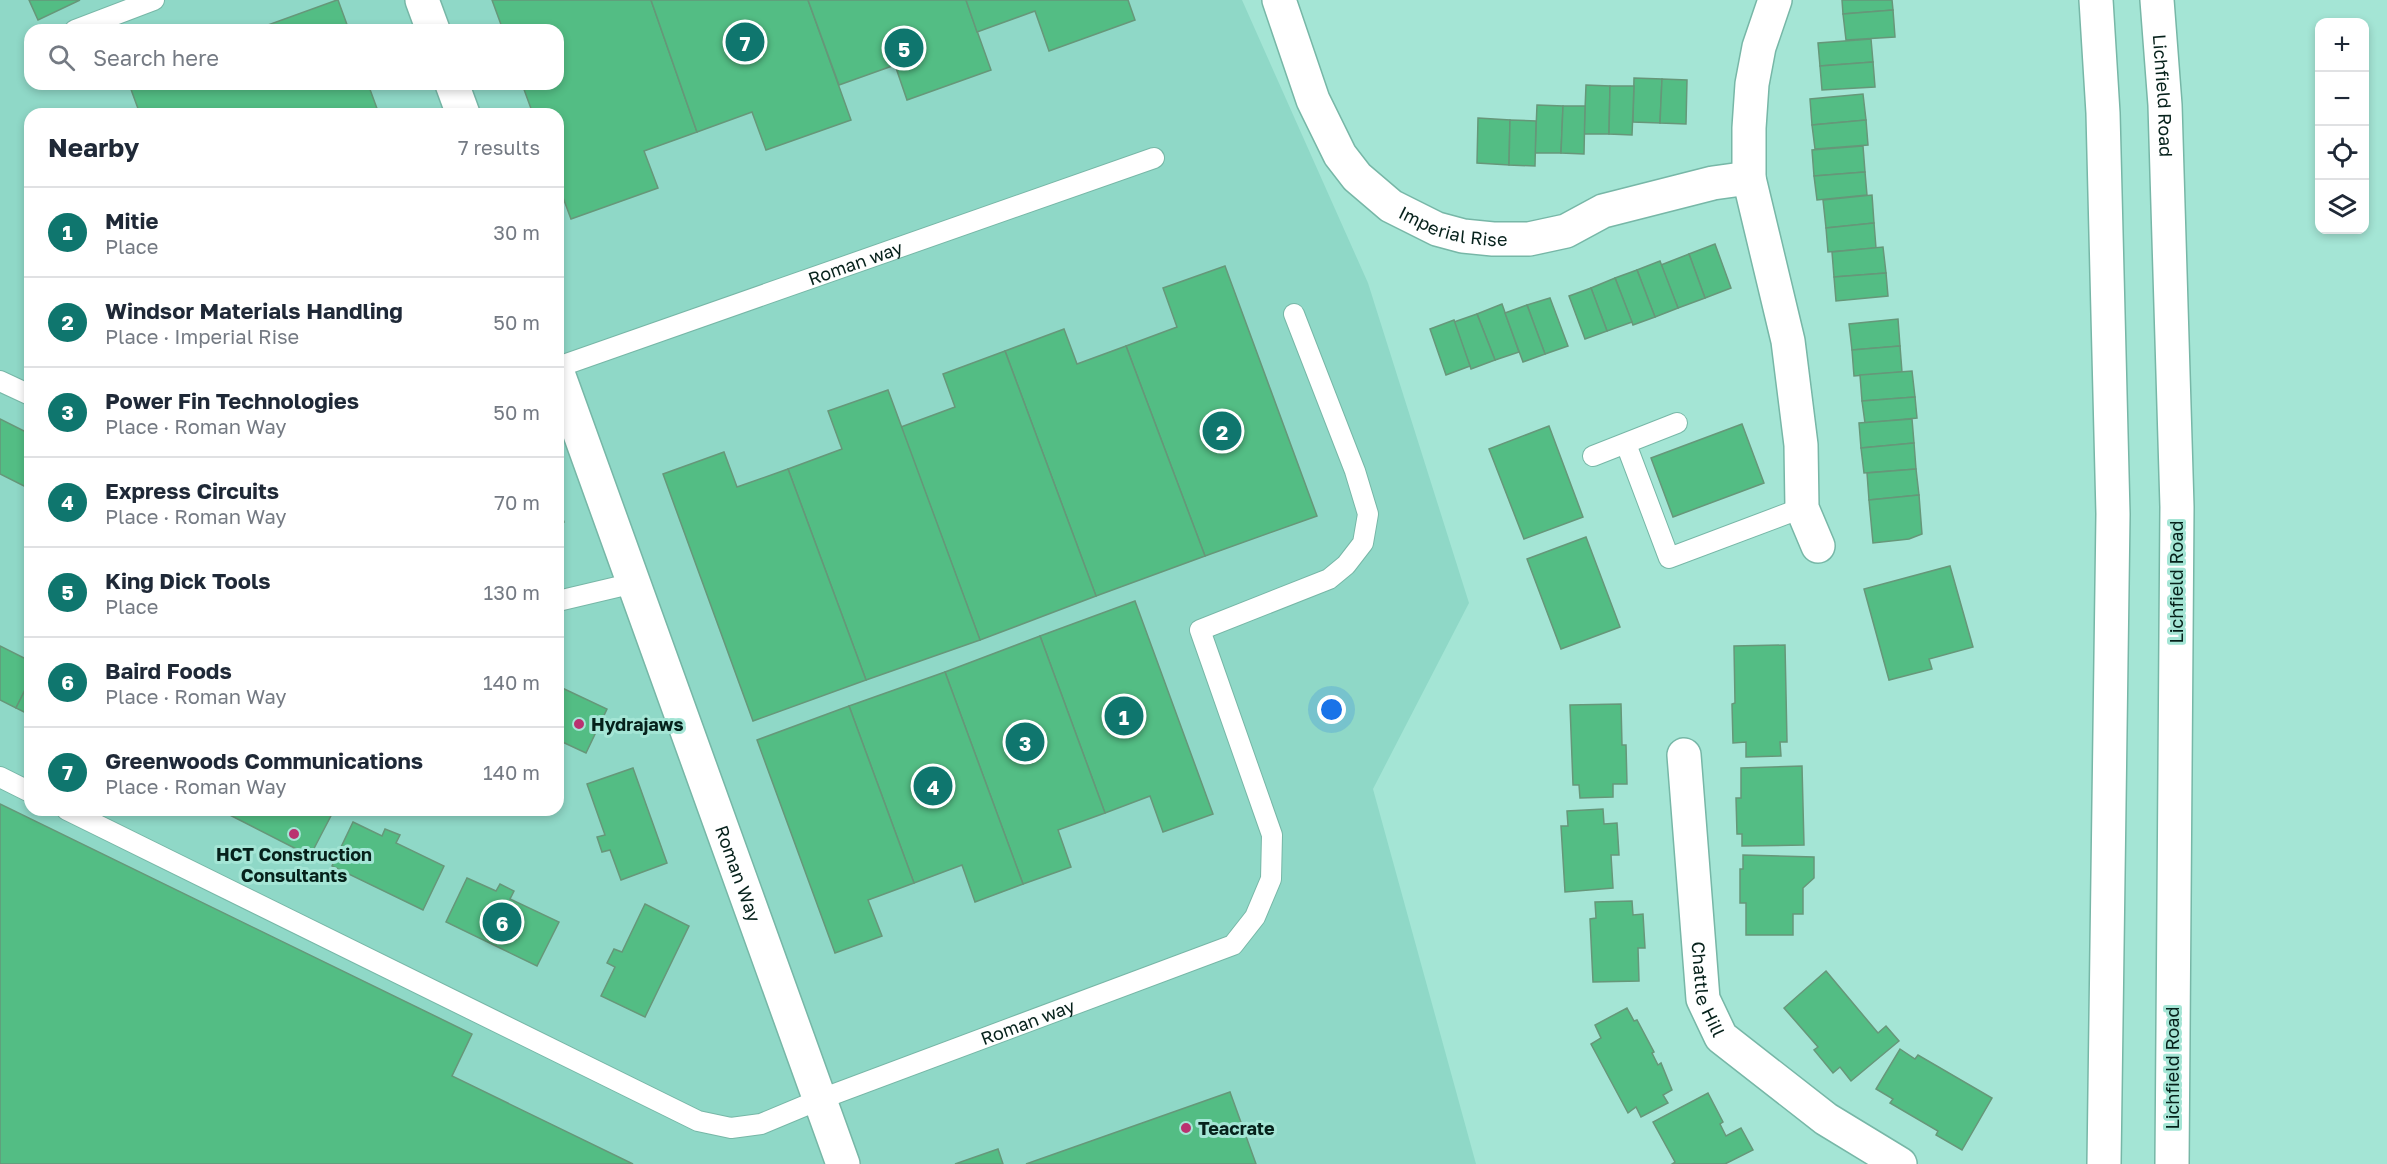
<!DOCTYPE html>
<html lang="en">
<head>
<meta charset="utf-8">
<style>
  :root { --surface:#fff; --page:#f6f6f7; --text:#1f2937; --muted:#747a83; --line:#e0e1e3; --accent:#0f766e }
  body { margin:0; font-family:"Golos Text",sans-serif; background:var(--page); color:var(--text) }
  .controls { position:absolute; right:18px; top:18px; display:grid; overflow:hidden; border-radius:12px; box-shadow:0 3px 9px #0003 }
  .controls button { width:54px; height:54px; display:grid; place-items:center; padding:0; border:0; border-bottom:2px solid var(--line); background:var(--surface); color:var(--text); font:30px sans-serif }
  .you { position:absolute; left:1332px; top:710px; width:21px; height:21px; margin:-15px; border:4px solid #fff; border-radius:50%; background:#1a73e8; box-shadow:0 0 0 9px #1a73e833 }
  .badge { display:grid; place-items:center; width:39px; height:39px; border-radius:50%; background:var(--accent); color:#fff; font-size:20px; font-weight:700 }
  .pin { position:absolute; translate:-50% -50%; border:3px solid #fff; box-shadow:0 2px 6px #0006 }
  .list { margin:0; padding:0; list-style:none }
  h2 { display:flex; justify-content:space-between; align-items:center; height:78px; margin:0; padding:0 24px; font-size:26px }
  h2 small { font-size:20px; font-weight:400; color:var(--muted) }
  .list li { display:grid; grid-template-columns:39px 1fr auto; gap:18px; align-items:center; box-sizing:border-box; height:90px; padding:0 24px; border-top:2px solid var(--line) }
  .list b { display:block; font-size:22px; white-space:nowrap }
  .list p { margin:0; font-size:20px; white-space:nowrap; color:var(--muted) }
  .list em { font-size:20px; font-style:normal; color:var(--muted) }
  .icon { flex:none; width:33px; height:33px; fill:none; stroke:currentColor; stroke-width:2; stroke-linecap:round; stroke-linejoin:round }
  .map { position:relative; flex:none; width:2387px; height:1164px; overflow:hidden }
  .search { position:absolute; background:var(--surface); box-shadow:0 3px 9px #0003; left:24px; top:24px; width:540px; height:66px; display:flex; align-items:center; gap:15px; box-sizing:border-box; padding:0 21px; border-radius:18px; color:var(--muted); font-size:22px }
  .panel { position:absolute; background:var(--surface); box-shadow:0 3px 9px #0003; left:24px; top:108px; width:540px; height:708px; border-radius:18px }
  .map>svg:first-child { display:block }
</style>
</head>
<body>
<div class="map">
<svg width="2387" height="1164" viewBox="0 0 2387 1164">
  <rect width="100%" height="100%" fill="#a4e5d5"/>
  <path fill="#8fd8c7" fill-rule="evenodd" d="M0,0H1242L1368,283L1469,603L1373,789L1476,1164H0ZM30,30H558V84H30ZM30,114H558V810H30Z"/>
  <g fill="#53bd84" stroke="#669779" stroke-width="1.5">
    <path d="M29,0H80L38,20Z"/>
    <path d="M338,0L349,30H254L337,0Z"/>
    <path d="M492,0H651L697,132L644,151L658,188L571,219L558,184V114H533L522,84H558V30H503Z"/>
    <path d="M651,0H808L851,120L766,150L752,112L697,132Z"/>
    <path d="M808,0H966L991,70L907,100L895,65L839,85Z"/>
    <path d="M966,0H1128L1135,20L1049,51L1035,11L977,32Z"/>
    <path d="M1842,0H1892L1893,10L1843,14Z"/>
    <path d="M1893,10L1895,37L1846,40L1843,14Z"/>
    <path d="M1871,39L1873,62L1820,66L1818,43Z"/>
    <path d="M1873,62L1875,87L1822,90L1820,66Z"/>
    <path d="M1634,78L1662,79L1660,123L1633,122Z"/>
    <path d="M1662,79L1687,80L1686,124L1660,123Z"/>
    <path d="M129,84H368L379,114H140Z"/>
    <path d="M1586,85L1610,86L1609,134H1584Z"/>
    <path d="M1610,86H1634L1632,135L1609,134Z"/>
    <path d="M1863,94L1866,120L1812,125L1810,99Z"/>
    <path d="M1537,105L1563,106L1561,153H1535Z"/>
    <path d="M1563,106H1585L1584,154L1561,153Z"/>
    <path d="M1478,118L1510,120L1509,165L1477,163Z"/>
    <path d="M1510,120L1536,121L1535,166L1509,165Z"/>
    <path d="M1866,120L1868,145L1815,149L1812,125Z"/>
    <path d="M1863,146L1865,172L1814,176L1812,150Z"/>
    <path d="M1865,172L1867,195L1817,200L1814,176Z"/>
    <path d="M1872,195L1874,223L1826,228L1823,200Z"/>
    <path d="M1874,223L1876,248L1828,252L1826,228Z"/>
    <path d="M1715,244L1731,288L1705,298L1689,254Z"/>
    <path d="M1883,247L1886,273L1834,277L1832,252Z"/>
    <path d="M1689,254L1705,298L1678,308L1661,265Z"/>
    <path d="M1660,261L1678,308L1655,317L1637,270Z"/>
    <path d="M1225,266L1317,516L1205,556L1126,346L1177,327L1163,288Z"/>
    <path d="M1637,270L1655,317L1633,325L1615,278Z"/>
    <path d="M1886,273L1888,296L1836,301L1834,277Z"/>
    <path d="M1615,278L1632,322L1607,331L1591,288Z"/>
    <path d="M1591,288L1607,331L1585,339L1569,296Z"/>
    <path d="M1550,298L1568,346L1545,354L1527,305Z"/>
    <path d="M1502,304L1519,352L1495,360L1477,314Z"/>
    <path d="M1527,305L1545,354L1523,362L1505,313Z"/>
    <path d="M1477,314L1495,360L1471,369L1454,322Z"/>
    <path d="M1898,319L1900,346L1852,350L1849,324Z"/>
    <path d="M1454,320L1470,366L1446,375L1430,329Z"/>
    <path d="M1064,329L1077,364L1126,346L1205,556L1096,596L1005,351Z"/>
    <path d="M1900,346L1902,372L1854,376L1852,350Z"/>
    <path d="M1005,351L1096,596L980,640L901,427L955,407L943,374Z"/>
    <path d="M1912,371L1915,397L1862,401L1860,375Z"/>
    <path d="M888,390L980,640L866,680L788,469L842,449L828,411Z"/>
    <path d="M1915,397L1917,418L1865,423L1862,401Z"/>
    <path d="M0,419L30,434V489L0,474Z"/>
    <path d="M1912,419L1914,443L1861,448L1859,423Z"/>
    <path d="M1742,424L1764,483L1673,517L1651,458Z"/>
    <path d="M1549,426L1583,517L1524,539L1489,449Z"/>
    <path d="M1914,443L1916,469L1864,473L1861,448Z"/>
    <path d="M724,452L737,487L788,469L866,680L753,721L663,474Z"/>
    <path d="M1916,469L1919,495L1869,500L1867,473Z"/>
    <path d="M1919,495L1922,534L1909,539L1873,543L1869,500Z"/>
    <path d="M558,505L564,522L558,528Z"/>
    <path d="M1586,537L1620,627L1561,649L1527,559Z"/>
    <path d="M1950,566L1973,647L1929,659L1932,669L1889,680L1864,589Z"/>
    <path d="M1135,601L1213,814L1163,832L1150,796L1105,813L1040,636Z"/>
    <path d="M1040,636L1105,813L1058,830L1071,867L1023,884L945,672Z"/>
    <path d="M1785,645L1787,742H1780L1781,756L1746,757V742L1733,743L1732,704L1735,703L1734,646Z"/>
    <path d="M0,646L30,661V680L16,708L0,700Z"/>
    <path d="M945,672L1023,884L975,902L962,865L914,883L849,706Z"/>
    <path d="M30,680V715L16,708Z"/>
    <path d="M558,686L607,709L586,753L558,740Z"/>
    <path d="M1621,704L1622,745H1626L1627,784H1613V797L1580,798L1579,785H1573L1570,705Z"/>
    <path d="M849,706L914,883L868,900L882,936L835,953L757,740Z"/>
    <path d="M1802,766L1804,845L1742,846V834H1737L1736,798H1741V768Z"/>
    <path d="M633,768L667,863L621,880L610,850L602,852L597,837L605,835L587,784Z"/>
    <path d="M0,804L472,1034L452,1076L633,1164H0Z"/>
    <path d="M1603,809L1604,824L1617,823L1619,855H1611L1613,888L1565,892L1561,826H1568L1567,811Z"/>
    <path d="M220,810H328L333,812L310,856Z"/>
    <path d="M353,822L382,836L385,829L400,835L396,843L444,866L423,910L332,866Z"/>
    <path d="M1743,855L1814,857V878L1803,888V914H1793V935H1746V903H1740V869H1743Z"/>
    <path d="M467,878L496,891L500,884L514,891L510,899L559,922L537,966L446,922Z"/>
    <path d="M1632,901L1633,915L1643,914L1645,948H1638L1639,981L1593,982L1590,919L1596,918L1595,902Z"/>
    <path d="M645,904L689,926L645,1017L601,996L615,967L607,963L614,949L622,952Z"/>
    <path d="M1826,971L1878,1033L1886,1026L1899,1041L1851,1081L1840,1067L1833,1073L1814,1050L1818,1047L1784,1008Z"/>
    <path d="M1627,1008L1634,1021L1637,1020L1654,1052L1652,1053L1658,1065L1661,1063L1672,1090L1663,1095L1668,1103L1641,1117L1636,1107L1628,1113L1591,1044L1601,1038L1595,1025Z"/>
    <path d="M1900,1049L1915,1059L1918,1055L1992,1098L1962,1150L1936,1135L1938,1131L1890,1103L1893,1099L1876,1089Z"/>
    <path d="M1230,1092L1256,1164H1026Z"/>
    <path d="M1708,1093L1723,1122L1720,1124L1726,1136L1741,1128L1753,1150L1725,1164H1672L1675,1162L1653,1122Z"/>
    <path d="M998,1149L1003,1164H955Z"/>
  </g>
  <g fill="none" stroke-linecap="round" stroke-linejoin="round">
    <g stroke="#77b7a7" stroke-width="22">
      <g id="lane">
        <path d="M75,30L154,0"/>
        <path id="s1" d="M558,367L1154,158"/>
        <path d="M0,381L30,395"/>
        <path d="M1626,444L1669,558L1802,508"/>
        <path d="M1593,456L1677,423"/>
        <path d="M558,601L634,583"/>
        <path d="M0,777L30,792"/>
        <path id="s2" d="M67,810L698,1121L731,1128L761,1124L821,1099L1233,945L1255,917L1271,879L1272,835L1200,630L1329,579L1346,565L1363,543L1368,514L1355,471L1294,314"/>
      </g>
    </g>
    <g stroke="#77b7a7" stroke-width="36">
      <g id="street">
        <path d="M422,0L433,30"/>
        <path id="s3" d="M1279,0L1313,100L1340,155L1357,177L1391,206L1437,229L1463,236L1493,239H1529L1566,231L1603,211L1713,183L1749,178"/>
        <path d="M1775,0L1759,47L1752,84L1749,128V178L1788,341L1801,445L1802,508L1818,546"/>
        <path d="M452,84L463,114"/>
        <path id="s4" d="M558,373L843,1164"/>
        <path id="s5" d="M1684,755L1703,999L1721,1037L1826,1119L1900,1164"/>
      </g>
    </g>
    <g stroke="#77b7a7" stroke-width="36">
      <g id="highway">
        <path d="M2096,0L2103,113L2113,514L2104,1164"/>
        <path id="s6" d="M2157,0L2165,105L2177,507L2172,1164"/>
      </g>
    </g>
    <use href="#lane" stroke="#fff" stroke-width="20"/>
    <use href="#street" stroke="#fff" stroke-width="33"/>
    <use href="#highway" stroke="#fff" stroke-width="33"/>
  </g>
  <g fill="#ba3270" stroke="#a4e5d5" stroke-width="2">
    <circle cx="579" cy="724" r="6"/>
    <circle cx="294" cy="834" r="6"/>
    <circle cx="1186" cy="1128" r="6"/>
  </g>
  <g text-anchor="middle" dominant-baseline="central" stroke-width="6" stroke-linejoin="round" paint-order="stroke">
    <g font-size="18" fill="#06211b" stroke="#a4e5d5">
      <text stroke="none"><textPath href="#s6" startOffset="96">Lichfield Road</textPath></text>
      <text stroke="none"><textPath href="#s3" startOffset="306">Imperial Rise</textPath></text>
      <text stroke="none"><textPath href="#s1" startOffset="315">Roman way</textPath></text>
      <text transform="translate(2176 582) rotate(-90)">Lichfield Road</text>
      <text stroke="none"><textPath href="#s4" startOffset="532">Roman Way</textPath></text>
      <text stroke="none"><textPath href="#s5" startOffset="236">Chattle Hill</textPath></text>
      <text stroke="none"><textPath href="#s2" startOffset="1053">Roman way</textPath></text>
      <text transform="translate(2172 1068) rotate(-90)">Lichfield Road</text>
    </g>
    <g font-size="18" font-weight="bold" fill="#06211b" stroke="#a4e5d5" text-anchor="start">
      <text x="591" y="724">Hydrajaws</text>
      <text x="294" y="854" text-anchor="middle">HCT Construction<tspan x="294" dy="21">Consultants</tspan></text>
      <text x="1198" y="1128">Teacrate</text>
    </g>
  </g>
</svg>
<div class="controls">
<button>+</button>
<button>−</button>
<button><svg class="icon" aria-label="locate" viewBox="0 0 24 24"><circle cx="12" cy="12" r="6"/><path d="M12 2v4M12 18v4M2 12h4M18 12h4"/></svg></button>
<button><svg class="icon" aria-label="layers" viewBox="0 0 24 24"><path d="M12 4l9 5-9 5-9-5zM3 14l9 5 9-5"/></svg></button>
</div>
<div class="you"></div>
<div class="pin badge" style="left:1124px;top:716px">1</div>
<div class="pin badge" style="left:1222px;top:431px">2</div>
<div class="pin badge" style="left:1025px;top:742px">3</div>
<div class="pin badge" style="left:933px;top:786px">4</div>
<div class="pin badge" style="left:904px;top:48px">5</div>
<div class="pin badge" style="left:502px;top:922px">6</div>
<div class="pin badge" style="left:745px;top:42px">7</div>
<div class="search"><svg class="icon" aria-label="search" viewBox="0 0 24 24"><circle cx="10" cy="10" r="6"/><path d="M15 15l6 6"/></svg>Search here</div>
<section class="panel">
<h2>Nearby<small>7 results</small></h2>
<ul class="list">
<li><span class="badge">1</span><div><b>Mitie</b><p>Place</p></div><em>30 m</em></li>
<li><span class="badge">2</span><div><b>Windsor Materials Handling</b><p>Place · Imperial Rise</p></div><em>50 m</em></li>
<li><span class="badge">3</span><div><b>Power Fin Technologies</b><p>Place · Roman Way</p></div><em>50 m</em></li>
<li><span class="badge">4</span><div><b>Express Circuits</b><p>Place · Roman Way</p></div><em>70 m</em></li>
<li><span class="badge">5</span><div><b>King Dick Tools</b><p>Place</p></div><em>130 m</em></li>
<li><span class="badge">6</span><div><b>Baird Foods</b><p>Place · Roman Way</p></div><em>140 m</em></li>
<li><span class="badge">7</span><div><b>Greenwoods Communications</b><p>Place · Roman Way</p></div><em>140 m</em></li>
</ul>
</section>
</div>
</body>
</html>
